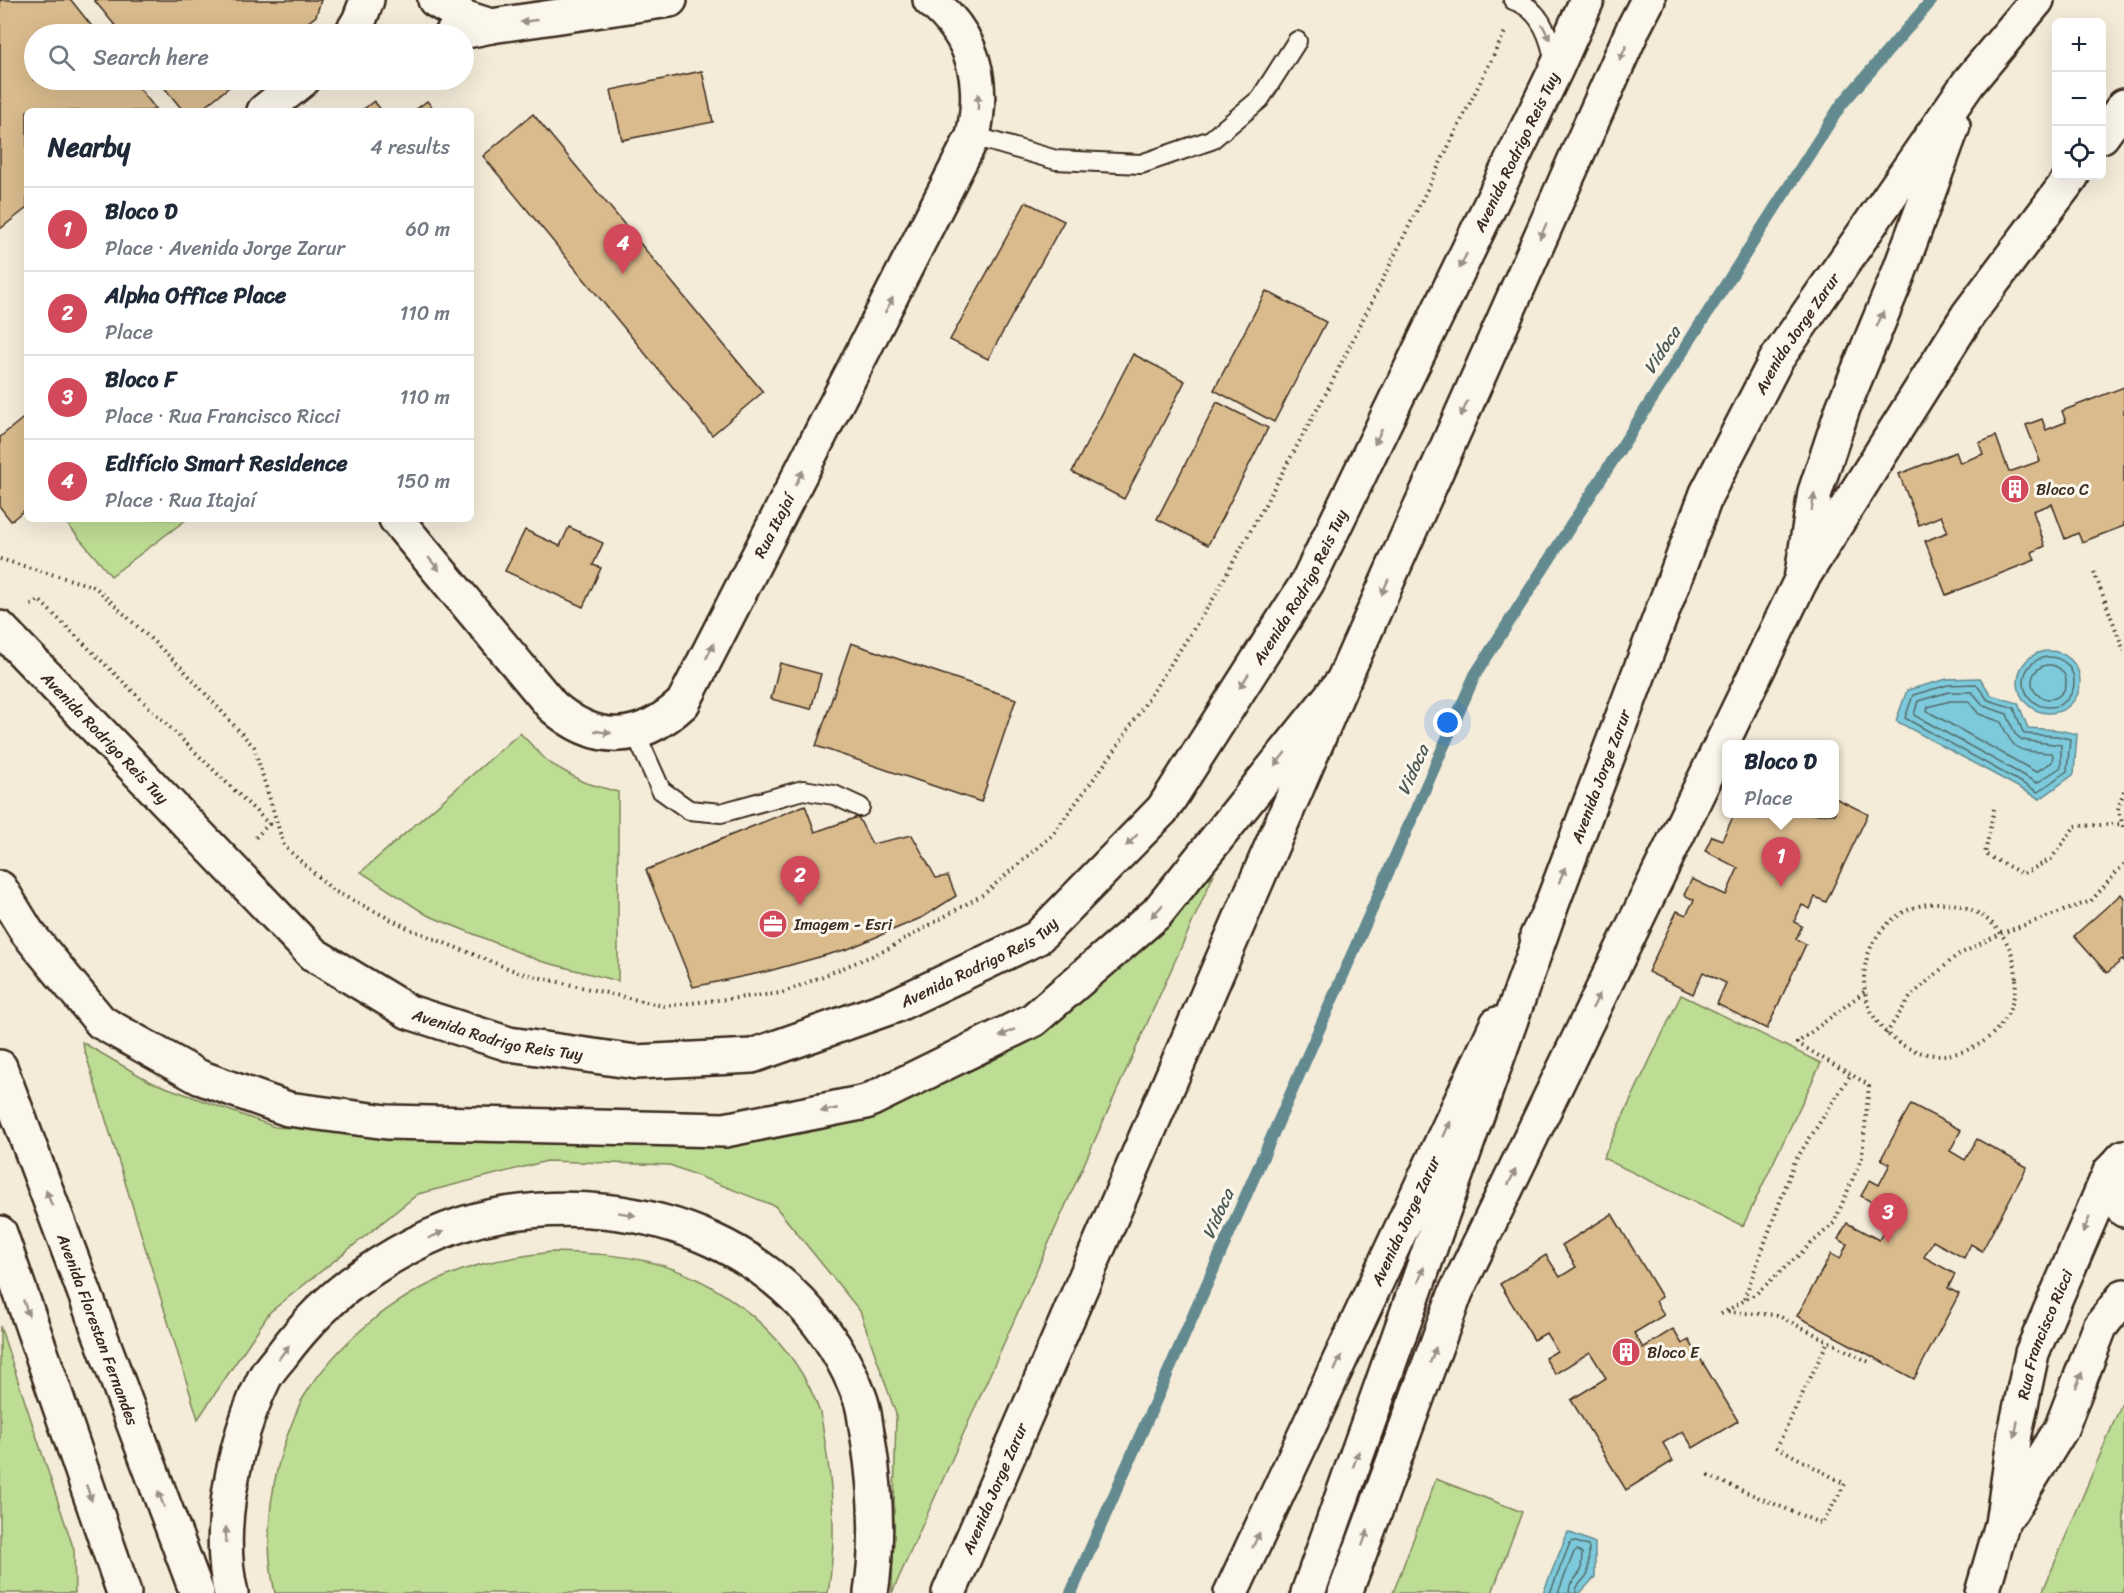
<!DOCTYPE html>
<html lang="en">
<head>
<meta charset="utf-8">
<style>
  :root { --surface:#fff; --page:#f6f6f7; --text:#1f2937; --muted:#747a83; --line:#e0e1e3; --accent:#d1495b }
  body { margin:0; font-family:Sriracha,sans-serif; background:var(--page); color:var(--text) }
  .controls { position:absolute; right:18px; top:18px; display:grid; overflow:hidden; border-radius:9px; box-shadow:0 6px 24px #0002 }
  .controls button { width:54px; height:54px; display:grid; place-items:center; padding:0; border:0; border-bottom:2px solid var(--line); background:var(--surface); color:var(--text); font:30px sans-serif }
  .you { position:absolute; left:1448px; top:723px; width:21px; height:21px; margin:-15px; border:4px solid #fff; border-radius:50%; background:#1a73e8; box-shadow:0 0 0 9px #1a73e833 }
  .badge { display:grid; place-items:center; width:39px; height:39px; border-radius:50%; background:var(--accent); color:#fff; font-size:20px; font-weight:700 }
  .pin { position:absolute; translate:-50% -50px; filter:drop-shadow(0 2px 3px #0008) }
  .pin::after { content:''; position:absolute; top:32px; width:21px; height:18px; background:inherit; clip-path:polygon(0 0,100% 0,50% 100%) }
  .popup { position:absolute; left:1722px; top:740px; width:117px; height:78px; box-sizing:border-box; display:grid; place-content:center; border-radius:9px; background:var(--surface); filter:drop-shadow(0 2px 4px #0005); font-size:20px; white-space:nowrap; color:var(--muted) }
  .popup b { font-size:22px; color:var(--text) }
  .popup::after { content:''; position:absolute; left:50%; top:100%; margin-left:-12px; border:12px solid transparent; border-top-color:var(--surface) }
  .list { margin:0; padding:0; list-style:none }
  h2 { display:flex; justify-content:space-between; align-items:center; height:78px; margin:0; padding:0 24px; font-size:26px }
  h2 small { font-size:20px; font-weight:400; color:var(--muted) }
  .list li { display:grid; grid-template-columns:39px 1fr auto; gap:18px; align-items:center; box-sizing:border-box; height:84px; padding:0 24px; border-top:2px solid var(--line) }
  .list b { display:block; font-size:22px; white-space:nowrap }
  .list p { margin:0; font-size:20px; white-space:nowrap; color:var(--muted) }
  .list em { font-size:20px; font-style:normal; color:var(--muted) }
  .icon { flex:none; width:33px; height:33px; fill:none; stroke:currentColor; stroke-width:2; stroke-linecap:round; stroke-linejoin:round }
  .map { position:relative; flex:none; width:2124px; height:1593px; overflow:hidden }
  .search { position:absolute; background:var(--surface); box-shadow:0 6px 24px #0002; left:24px; top:24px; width:450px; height:66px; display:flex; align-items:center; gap:15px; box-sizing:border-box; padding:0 21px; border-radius:33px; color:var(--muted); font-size:22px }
  .panel { position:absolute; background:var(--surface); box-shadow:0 6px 24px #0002; left:24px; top:108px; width:450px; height:414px; border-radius:9px }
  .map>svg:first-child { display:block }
</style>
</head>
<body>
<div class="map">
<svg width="2124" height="1593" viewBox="0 0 2124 1593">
  <rect width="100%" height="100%" fill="#f4ebd9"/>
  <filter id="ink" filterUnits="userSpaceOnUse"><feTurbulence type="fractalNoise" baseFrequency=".0167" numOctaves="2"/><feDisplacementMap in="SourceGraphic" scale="12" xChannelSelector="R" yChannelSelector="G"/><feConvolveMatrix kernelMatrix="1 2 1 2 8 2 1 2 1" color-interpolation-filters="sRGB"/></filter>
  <g filter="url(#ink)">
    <g fill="#bddc94" stroke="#7c8359" stroke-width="1.5">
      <path d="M63,519H187L111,576Z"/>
      <path d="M520,733L548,762L583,782L618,792V981L540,961L427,915L361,872Z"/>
      <path d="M1214,874L892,1593L896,1414L860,1311L775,1206L670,1165L547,1161L418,1194L270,1312L198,1419L82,1042L149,1081L275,1127L431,1136L891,1107L994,1060L1076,1007Z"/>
      <path d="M1681,995L1821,1063L1743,1226L1603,1158Z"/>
      <path d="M551,1252C584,1253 617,1254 650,1262C723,1280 796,1340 820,1413C823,1424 824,1437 826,1449C834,1497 836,1545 828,1593H275C262,1536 271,1472 294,1418C297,1412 299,1404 303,1398C338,1342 392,1298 452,1274C484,1261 517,1257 551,1252Z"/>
      <path d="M0,1326L74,1550L75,1593H0Z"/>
      <path d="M2124,1398V1593H2042Z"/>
      <path d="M1436,1479L1522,1512L1492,1593H1393Z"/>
    </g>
    <g fill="#7ccadb" stroke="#628a8f" stroke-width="1.5">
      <circle cx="2049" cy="682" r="31"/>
      <path d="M1980,678L1991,695L2018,703L2028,728L2058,730L2077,734L2074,774L2040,799L1896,721L1907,690L1947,679Z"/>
      <path d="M1568,1532L1595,1543V1577L1580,1593H1543Z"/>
    </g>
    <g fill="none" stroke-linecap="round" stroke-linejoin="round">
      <g stroke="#556a6a" stroke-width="1.5">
        <circle cx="2049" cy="682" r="25"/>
        <circle cx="2049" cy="682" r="17"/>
        <path d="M1976,684L1988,700L2014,708L2022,730L2025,734L2057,736L2070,739L2067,771L2038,792L1905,718L1913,695L1948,685Z"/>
        <path d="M1949,692H1972L1984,706L2007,714L2015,734L2022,740L2061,745V767L2037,783L1914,715L1918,701Z"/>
        <path d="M1950,701H1968L1979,714L2001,722C2015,754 2018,750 2051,753L2053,755L2052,762L2036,772L1927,711L1928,707Z"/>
        <path d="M1550,1593L1570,1543L1573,1541L1588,1546L1589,1549L1588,1574L1577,1587L1576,1593"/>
        <path d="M1558,1593L1574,1552L1577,1550L1582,1553L1581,1571L1570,1585L1569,1593"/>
      </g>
      <path stroke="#628a8f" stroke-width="12" d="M1071,1593L1475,675L1841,105L1932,0"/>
    </g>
    <g fill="#d9bb8d" stroke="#3b2a1e" stroke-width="1.5">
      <path d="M0,0H71L98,34H34V80H133L155,108L151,111H27V208L0,229Z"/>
      <path d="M94,0H321L316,16L293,34H122Z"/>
      <path d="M702,71L713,122L622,140L611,90Z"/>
      <path d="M158,80H238L199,111L181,108Z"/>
      <path d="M374,101L382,111H361Z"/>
      <path d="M427,101L435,111H414Z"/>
      <path d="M533,114L763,392L712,435L483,156Z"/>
      <path d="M1026,202L1064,221L988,359L950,340Z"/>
      <path d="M1266,291L1326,322L1274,422L1214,390Z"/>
      <path d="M1133,354L1185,381L1124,499L1072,472Z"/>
      <path d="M2124,387V526L2082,542L2078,533L2065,539L2052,504L2033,511L2045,546L2032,552L2035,560L1946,595L1925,541L1948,532L1941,516L1919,525L1899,474L1956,452L1960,463L1983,454L1979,443L1996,436L2009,472L2040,461L2026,425L2042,419L2046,430L2066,422L2062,411Z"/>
      <path d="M1217,402L1268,428L1208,545L1157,519Z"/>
      <path d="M27,415V508L11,521L0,507V437Z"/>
      <path d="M569,527L603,543L593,565L601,568L583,607L505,571L525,530L560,546Z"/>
      <path d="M851,643L1016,699L981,802L816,746Z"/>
      <path d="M780,663L821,674L811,709L771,699Z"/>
      <path d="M1835,798L1868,814L1826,902L1815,897L1810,909L1802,905L1794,922L1802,926L1796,939L1806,944L1767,1029L1717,1004L1726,983L1703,972L1693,994L1648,972L1677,911L1686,915L1694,900L1684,895L1692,879L1726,895L1738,868L1705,851L1712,836L1722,840L1734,815L1731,814H1835Z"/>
      <path d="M805,805L815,832L858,817L872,844L912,835L936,878L948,876L956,896L923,917L848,949L769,971L693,987L646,870Z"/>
      <path d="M2121,894L2124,898V962L2122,960L2107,973L2074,936Z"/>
      <path d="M1911,1104L1961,1130L1950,1151L1965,1160L1977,1139L2027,1167L1982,1251L1971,1244L1964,1258L1933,1241L1924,1257L1955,1274L1948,1288L1959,1294L1914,1379L1797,1316L1831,1254L1840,1259L1847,1244L1838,1239L1847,1223L1879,1240L1893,1214L1861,1196L1870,1180L1879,1185L1890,1164L1881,1159Z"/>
      <path d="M1612,1214L1662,1297L1656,1301L1664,1315L1634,1333L1643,1348L1673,1329L1682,1344L1689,1340L1738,1421L1693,1448L1683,1431L1663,1443L1673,1461L1626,1490L1571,1400L1606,1378L1590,1352L1555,1374L1545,1358L1557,1351L1546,1333L1534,1340L1500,1284L1546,1255L1560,1277L1576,1267L1562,1245Z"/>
    </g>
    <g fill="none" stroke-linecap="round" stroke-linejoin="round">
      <g stroke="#3b2a1e" stroke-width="22">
        <g id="service">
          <path d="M1513,0C1541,8 1551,39 1555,65"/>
          <path d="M973,136L1056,160L1141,164L1211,140L1260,99L1297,41"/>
          <path d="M635,732L661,790L689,810L721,813L803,790L834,795L860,807"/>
        </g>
      </g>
      <g stroke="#3b2a1e" stroke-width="38">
        <g id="minor">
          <path d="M435,0L466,18L491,26"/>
          <path d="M351,34L359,21L367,0"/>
          <path d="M452,34L491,26L670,0"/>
          <path d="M264,111L303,80"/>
          <path d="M2102,136L2124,106"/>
          <path id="s1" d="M396,519L552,706C596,745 640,743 683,703L973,136C985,83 975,36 930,0"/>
          <path id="s2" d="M0,628L313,954L409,1012L509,1044L636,1062L752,1056L894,1006L1037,938L1163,809L1307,583L1556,69L1587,0"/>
          <path d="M1345,1593L1456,1292L1801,580L1968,315L2072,176"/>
        </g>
      </g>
      <g stroke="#3b2a1e" stroke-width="38">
        <g id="tertiary">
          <path d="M2110,1172L2114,1189L2124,1210"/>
          <path d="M2010,1512L2061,1429L2100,1327L2124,1296"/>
          <path id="s3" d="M1982,1593L2002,1524L2015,1433L2032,1353L2110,1172L2124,1157"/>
        </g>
      </g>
      <g stroke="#3b2a1e" stroke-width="38">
        <g id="primary">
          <path d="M1801,580L1815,492L1843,408L1898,275L1953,126"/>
          <path id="s4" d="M1537,936L1549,912L1707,493L1776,360L1969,82L2037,0"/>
          <path id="s5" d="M949,1593L1343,681L1634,27L1648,0"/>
          <path id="s6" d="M1231,1593L1497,1024"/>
        </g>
      </g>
      <g stroke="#3b2a1e" stroke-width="38">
        <g id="trunk">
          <path d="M0,888L27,932L101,1022L199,1077L288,1109L387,1122L725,1130L866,1102L1033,1020L1157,913L1343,681"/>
          <path id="s7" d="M0,1067L197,1593"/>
          <path d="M0,1233L124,1593"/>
          <path d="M1308,1593L1549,912"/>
        </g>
      </g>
      <g stroke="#3b2a1e" stroke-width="38">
        <path id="motorway" d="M231,1593C220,1548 227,1494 238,1450C244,1426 253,1401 264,1379C268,1371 275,1363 281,1356C304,1325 331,1297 363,1275C402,1248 447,1225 494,1216C644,1188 803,1247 860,1398C865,1410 865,1425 868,1438C876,1489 879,1541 871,1593"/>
      </g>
      <g stroke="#3b2a1e" stroke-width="4" stroke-dasharray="1.5 4.5" stroke-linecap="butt">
        <path d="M0,559L95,587L182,668L254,747L284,846L334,891L412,930L520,973L663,1006L782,993L886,950L984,894L1052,835L1115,750L1213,599L1331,384L1506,30"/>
        <path d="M2094,572L2124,651"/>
        <path d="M31,605L39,600L269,824L255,838"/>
        <path d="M2124,791L2118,808L2124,830"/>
        <path d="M1994,809L1985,854L2023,874L2051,859L2075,826L2122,824"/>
        <circle cx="1940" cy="979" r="76"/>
        <path d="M1886,1034L1911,996L1956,956L2002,933L2091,901L2124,864"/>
        <path d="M1744,1299L1795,1161L1851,1074"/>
        <path d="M1728,1312L1777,1315L1871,1363"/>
        <path d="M1721,1314L1757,1293L1834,1223L1862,1157L1869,1085L1797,1043L1865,991"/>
        <path d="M1708,1476L1822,1524L1845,1484L1777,1447L1828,1341"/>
      </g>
      <use href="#service" stroke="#fbf7ec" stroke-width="18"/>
      <use href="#minor" stroke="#fbf7ec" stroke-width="33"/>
      <use href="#tertiary" stroke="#fbf7ec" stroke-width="33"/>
      <use href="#primary" stroke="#fbf7ec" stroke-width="33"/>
      <use href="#trunk" stroke="#fbf7ec" stroke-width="33"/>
      <use href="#motorway" stroke="#fbf7ec" stroke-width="33"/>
    </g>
    <defs><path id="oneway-solid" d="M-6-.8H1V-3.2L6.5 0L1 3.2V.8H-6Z" transform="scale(1.5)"/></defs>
    <g fill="#9b9085">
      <use href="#oneway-solid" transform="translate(529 21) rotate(172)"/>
      <use href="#oneway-solid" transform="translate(1546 32) rotate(63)"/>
      <use href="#oneway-solid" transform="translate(1623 53) rotate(114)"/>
      <use href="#oneway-solid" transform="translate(978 102) rotate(-89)"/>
      <use href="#oneway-solid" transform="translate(1543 231) rotate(114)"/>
      <use href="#oneway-solid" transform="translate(1463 261) rotate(116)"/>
      <use href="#oneway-solid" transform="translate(889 305) rotate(-63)"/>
      <use href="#oneway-solid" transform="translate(1880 319) rotate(-67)"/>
      <use href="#oneway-solid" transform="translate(1464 409) rotate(114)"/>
      <use href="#oneway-solid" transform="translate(1378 437) rotate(116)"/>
      <use href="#oneway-solid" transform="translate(799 478) rotate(-63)"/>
      <use href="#oneway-solid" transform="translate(1813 502) rotate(-81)"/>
      <use href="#oneway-solid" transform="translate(434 564) rotate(50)"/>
      <use href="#oneway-solid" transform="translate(1385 587) rotate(114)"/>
      <use href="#oneway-solid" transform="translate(710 651) rotate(-63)"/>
      <use href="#oneway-solid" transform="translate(1244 681) rotate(123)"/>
      <use href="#oneway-solid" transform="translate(603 732) rotate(8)"/>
      <use href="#oneway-solid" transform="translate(1280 759) rotate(129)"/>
      <use href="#oneway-solid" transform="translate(1132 840) rotate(134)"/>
      <use href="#oneway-solid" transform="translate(1562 875) rotate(-69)"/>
      <use href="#oneway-solid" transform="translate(1157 911) rotate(133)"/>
      <use href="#oneway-solid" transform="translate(1596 1001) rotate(-64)"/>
      <use href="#oneway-solid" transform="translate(1007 1033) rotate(154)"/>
      <use href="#oneway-solid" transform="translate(829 1110) rotate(169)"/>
      <use href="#oneway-solid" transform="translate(1447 1129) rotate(-65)"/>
      <use href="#oneway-solid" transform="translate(1512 1177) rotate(-64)"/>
      <use href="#oneway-solid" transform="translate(49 1198) rotate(-111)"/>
      <use href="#oneway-solid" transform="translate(627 1214) rotate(10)"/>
      <use href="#oneway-solid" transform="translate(2086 1225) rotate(114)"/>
      <use href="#oneway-solid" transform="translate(436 1235) rotate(-23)"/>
      <use href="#oneway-solid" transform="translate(1421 1275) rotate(-70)"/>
      <use href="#oneway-solid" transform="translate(26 1308) rotate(71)"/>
      <use href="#oneway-solid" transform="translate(284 1352) rotate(-53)"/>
      <use href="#oneway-solid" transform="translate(1433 1355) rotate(-70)"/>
      <use href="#oneway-solid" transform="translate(1338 1363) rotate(-65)"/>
      <use href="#oneway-solid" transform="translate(2079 1380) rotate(-69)"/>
      <use href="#oneway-solid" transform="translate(2016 1429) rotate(101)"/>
      <use href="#oneway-solid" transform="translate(1356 1459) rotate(-70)"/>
      <use href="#oneway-solid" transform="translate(89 1493) rotate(71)"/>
      <use href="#oneway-solid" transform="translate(161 1499) rotate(-111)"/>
      <use href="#oneway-solid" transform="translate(226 1535) rotate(-90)"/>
      <use href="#oneway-solid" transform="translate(1365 1538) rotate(-70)"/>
      <use href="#oneway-solid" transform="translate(1256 1540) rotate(-65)"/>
    </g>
  </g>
  <defs>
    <g id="building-disc" transform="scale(1.5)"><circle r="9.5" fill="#d1495b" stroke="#fbf7ec"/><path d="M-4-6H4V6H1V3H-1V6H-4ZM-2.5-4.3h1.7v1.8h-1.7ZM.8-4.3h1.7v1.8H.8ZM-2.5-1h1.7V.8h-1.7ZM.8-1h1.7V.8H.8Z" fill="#fff"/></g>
    <g id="office-disc" transform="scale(1.5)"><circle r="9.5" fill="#d1495b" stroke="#fbf7ec"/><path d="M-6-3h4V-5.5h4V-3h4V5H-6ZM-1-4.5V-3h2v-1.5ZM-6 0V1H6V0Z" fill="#fff"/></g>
  </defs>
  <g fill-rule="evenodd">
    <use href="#building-disc" x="2015" y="489"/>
    <use href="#office-disc" x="773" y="924"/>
    <use href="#building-disc" x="1626" y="1352"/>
  </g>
  <g text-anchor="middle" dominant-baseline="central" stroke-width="6" stroke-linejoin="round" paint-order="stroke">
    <g font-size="16" fill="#3b2a1e" stroke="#fbf7ec">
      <text stroke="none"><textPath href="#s2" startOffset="2150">Avenida Rodrigo Reis Tuy</textPath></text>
      <text stroke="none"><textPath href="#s4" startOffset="658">Avenida Jorge Zarur</textPath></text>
      <text stroke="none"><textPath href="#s1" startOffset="590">Rua Itajaí</textPath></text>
      <text stroke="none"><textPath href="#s2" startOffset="1664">Avenida Rodrigo Reis Tuy</textPath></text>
      <text stroke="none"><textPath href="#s2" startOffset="152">Avenida Rodrigo Reis Tuy</textPath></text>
      <text stroke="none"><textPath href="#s4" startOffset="172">Avenida Jorge Zarur</textPath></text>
      <text stroke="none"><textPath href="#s2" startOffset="1160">Avenida Rodrigo Reis Tuy</textPath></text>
      <text stroke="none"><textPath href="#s2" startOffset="656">Avenida Rodrigo Reis Tuy</textPath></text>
      <text stroke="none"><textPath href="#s6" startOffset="411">Avenida Jorge Zarur</textPath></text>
      <text stroke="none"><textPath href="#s7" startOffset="280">Avenida Florestan Fernandes</textPath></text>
      <text stroke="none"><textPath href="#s3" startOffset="267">Rua Francisco Ricci</textPath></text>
      <text stroke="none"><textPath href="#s5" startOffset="114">Avenida Jorge Zarur</textPath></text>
    </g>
    <g font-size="16" fill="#3b2a1e" stroke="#fbf7ec" text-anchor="start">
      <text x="2036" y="489">Bloco C</text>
      <text x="794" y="924">Imagem - Esri</text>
      <text x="1647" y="1352">Bloco E</text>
    </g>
    <g font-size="18" font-style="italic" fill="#4e5a57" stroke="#fbf7ec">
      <text transform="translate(1662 350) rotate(-57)">Vidoca</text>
      <text transform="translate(1413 770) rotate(-66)">Vidoca</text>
      <text transform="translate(1218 1214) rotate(-66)">Vidoca</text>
    </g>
  </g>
</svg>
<div class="controls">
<button>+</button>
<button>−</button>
<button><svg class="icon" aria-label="locate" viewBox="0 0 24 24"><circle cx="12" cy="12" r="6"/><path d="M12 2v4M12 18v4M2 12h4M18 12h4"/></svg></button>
</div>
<div class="you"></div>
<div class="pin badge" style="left:1781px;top:887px">1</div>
<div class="popup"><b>Bloco D</b>Place</div>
<div class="pin badge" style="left:800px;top:906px">2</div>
<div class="pin badge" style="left:1888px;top:1243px">3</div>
<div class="pin badge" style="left:623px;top:274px">4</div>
<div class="search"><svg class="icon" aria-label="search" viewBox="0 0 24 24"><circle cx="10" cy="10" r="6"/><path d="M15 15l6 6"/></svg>Search here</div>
<section class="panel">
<h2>Nearby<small>4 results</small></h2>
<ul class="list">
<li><span class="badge">1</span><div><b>Bloco D</b><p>Place · Avenida Jorge Zarur</p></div><em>60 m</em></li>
<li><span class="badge">2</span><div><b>Alpha Office Place</b><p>Place</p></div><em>110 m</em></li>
<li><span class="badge">3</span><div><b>Bloco F</b><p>Place · Rua Francisco Ricci</p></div><em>110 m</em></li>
<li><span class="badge">4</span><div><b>Edifício Smart Residence</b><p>Place · Rua Itajaí</p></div><em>150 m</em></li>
</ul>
</section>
</div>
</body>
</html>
